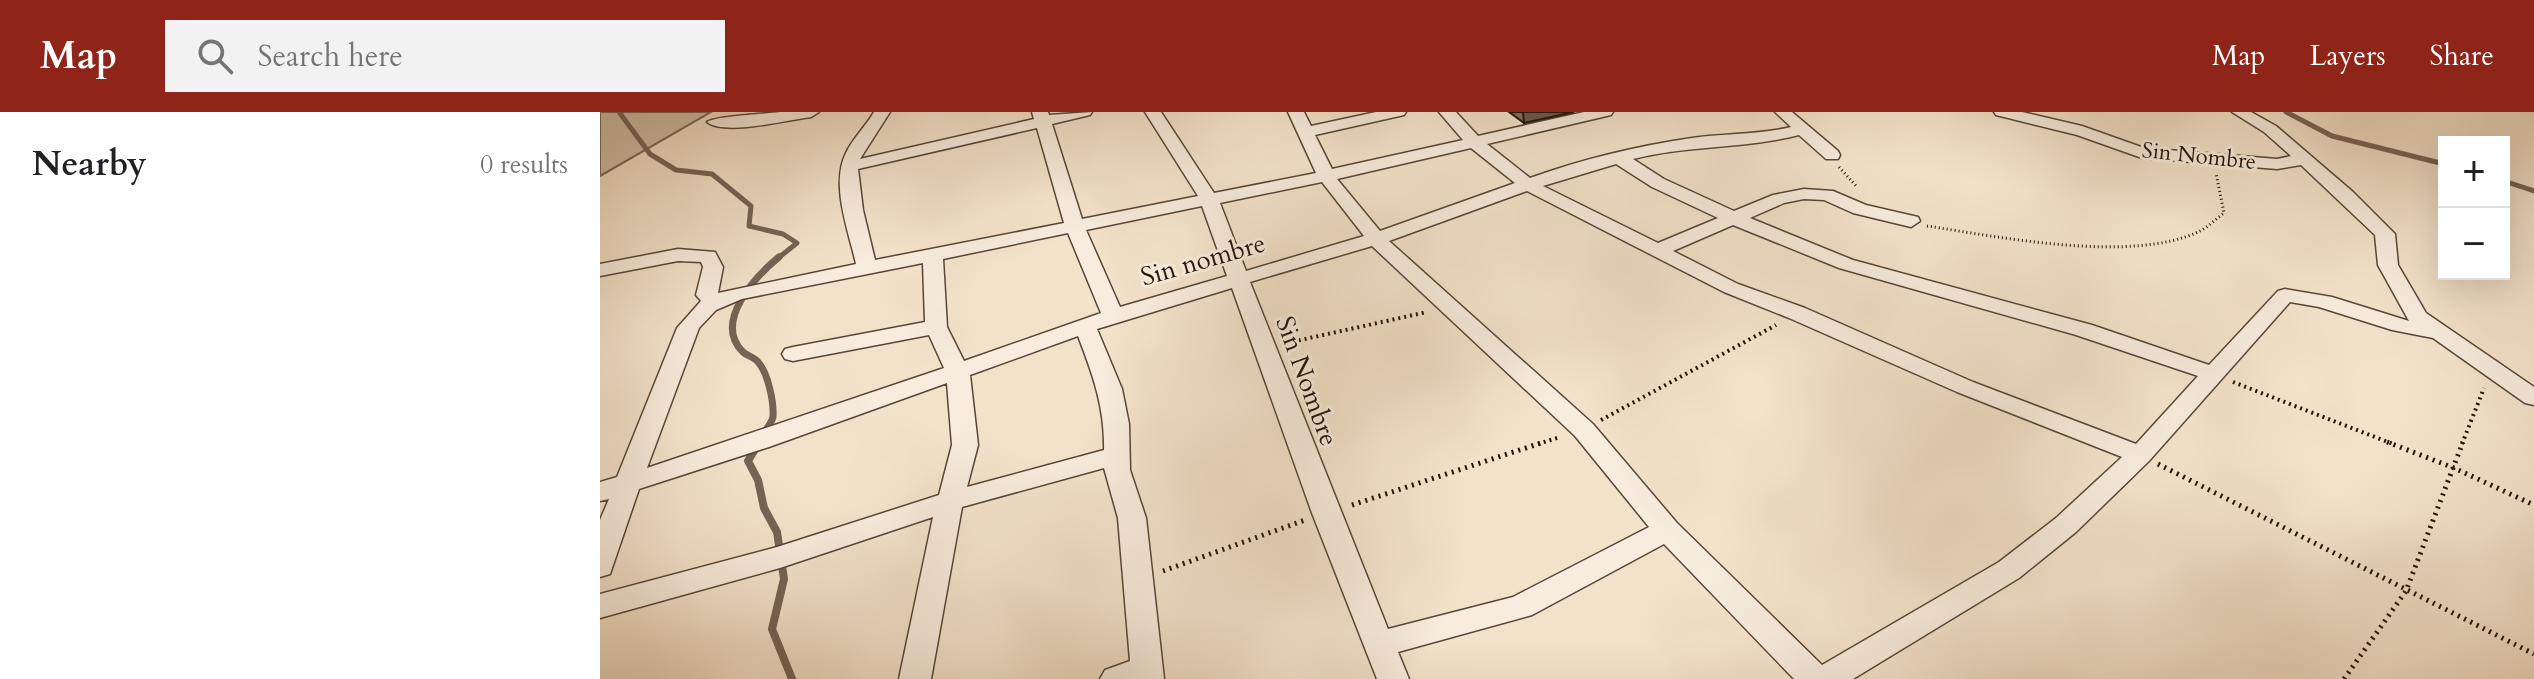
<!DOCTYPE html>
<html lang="en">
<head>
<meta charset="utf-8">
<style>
  :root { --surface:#fff; --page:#f2f2f2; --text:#202124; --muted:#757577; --line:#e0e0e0; --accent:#8f2418 }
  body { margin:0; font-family:Cardo,serif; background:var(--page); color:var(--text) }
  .controls { position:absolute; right:24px; top:24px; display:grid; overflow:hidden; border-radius:0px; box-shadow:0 8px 32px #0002 }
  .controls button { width:72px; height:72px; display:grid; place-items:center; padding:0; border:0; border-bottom:2px solid var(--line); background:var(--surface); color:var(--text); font:40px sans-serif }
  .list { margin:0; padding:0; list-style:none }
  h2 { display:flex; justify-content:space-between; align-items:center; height:104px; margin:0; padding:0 32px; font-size:34px }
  h2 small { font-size:26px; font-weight:400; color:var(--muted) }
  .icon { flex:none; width:44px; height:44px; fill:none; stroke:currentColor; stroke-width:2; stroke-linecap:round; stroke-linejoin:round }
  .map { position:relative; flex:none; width:1934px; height:567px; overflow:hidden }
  header { display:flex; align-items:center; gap:48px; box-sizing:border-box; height:112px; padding:0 40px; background:var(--accent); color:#fff }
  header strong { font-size:38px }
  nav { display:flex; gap:44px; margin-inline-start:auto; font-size:28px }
  .search { width:560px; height:72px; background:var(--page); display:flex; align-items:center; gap:20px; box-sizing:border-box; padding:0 28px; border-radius:0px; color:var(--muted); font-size:30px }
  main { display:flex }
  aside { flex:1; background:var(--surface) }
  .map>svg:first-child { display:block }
</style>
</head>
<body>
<header>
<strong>Map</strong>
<div class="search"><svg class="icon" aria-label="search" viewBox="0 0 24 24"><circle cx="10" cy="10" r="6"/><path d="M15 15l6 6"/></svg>Search here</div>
<nav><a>Map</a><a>Layers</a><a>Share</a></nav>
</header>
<main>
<aside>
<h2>Nearby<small>0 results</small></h2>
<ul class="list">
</ul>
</aside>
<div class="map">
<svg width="1934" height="567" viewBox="0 0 1934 567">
  <rect width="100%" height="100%" fill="#f3e2ca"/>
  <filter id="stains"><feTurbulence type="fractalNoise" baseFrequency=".0025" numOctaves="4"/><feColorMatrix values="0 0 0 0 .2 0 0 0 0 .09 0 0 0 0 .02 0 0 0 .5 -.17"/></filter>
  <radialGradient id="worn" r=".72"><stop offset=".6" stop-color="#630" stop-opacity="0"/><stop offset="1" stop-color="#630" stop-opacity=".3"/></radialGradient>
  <path fill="#d0bfa9" stroke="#7a6858" stroke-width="2" d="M0,0H111L0,64Z"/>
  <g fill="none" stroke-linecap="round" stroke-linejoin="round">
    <g stroke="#756455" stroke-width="5">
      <path d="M19,0L50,42L76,58L112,62L151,94L149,114L183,122L197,131L177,147"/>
      <path d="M1686,0L1732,24L1844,52"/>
      <path d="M1904,69L1934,79"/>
    </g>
    <path stroke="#756455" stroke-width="7" d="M164,321C167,316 172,310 173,305C174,290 168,261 158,250C154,245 147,244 143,240C112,210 157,163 179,145"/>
    <path stroke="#756455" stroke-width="8" d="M158,332L148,349L158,368L164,396L177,420L184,467L172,517L192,567"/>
    <g stroke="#574638" stroke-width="3">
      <g id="street">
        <path d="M180,0H219L211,5C188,8 124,24 107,10C115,4 165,2 180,0Z"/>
        <path d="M274,0H290L260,47L434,7L432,0H448L449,3L492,0L490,3L452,12L482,107L598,84L545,0H561L614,81L716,61L688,0H704L711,14L776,0H806L804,3L715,23L732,57L863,28L839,0H856L878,24L984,0H1013L1011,3L887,32L930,66C983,47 1037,34 1092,26C1126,21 1158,23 1191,15L1175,0H1192L1238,39L1240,43L1238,47H1226L1199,23C1144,37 1088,33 1033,47L1064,67L1134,99L1173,83L1204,77L1233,79L1266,93L1318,105L1320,109L1311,115L1253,101L1224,88L1204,87L1184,91L1150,106L1253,148L1492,213L1609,253L1678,179L1685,177L1732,185L1809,209L1778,153L1775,123L1701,53L1677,57L1542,46L1477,23L1396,3L1394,0H1422L1482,14L1544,36L1677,47L1691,44L1664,20L1632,0H1651L1676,14L1753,80L1795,122L1798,153L1826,201L1934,275V293L1925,291L1833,226L1792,218L1719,195L1690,190L1549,349L1476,420L1419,466L1253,567H1194L1064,432L932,503L798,540L809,567H777L712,401L632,176L497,217L522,277L529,312L530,358L546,406L564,567H500L505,558L530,549L518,406L504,356L362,395L331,567H299L333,405L180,456L0,506V482L177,435L339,383L352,333L347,271L169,335L39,377L10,462L0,465V408L9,387L0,389V370L17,365L77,216L101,189L96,183L103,155L101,150L78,149L0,164V152L78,137L115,140L123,155L118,181L256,152C249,120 230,73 246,41C253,26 266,14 274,0ZM437,16L464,111L275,148L263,98L258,57ZM871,36L915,71L780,119L737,67ZM1016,52L1052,75L1118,106L1058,131L943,74ZM722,70L764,124L646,159L620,91ZM927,79L1124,180L1189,206L1357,280L1522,345L1456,406L1399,450L1222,553L1077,411L993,312L789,129ZM602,94L627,164L520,195L486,118ZM1133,113L1239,156L1476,223L1598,264L1536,332L1373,270L1205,196L1138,172L1073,139ZM468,121L501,201L364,249L347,215L343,147ZM772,134L975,324L1049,415L913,485L788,517L650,170ZM323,151L325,210L193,235L185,237L182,242L185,247L193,249L329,223L344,256L47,356L99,216L116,198L142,187ZM478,224C493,263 505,296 504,338L367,375L378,333L370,263Z"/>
      </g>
    </g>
    <g stroke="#231208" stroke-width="3" stroke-dasharray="1 3" stroke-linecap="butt">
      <path d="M1239,55L1257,75"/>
      <path d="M1327,114C1400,125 1533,152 1600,119C1608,115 1616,107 1624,101L1616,61"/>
    </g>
    <g stroke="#231208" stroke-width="4" stroke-dasharray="2 4" stroke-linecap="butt">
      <path d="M687,231L827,200"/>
      <path d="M1633,270L1793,332"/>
      <path d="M1001,308L1176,213"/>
      <path d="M938,332L960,325"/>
      <path d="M1862,332L1884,276"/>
    </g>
    <g stroke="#231208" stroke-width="5" stroke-dasharray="2 5" stroke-linecap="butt">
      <path d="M1787,330L1854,356L1934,393"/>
      <path d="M1558,352L1934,542"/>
      <path d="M752,393L944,330"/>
      <path d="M563,459L705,408"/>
      <path d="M1744,567L1806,479L1863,330"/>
    </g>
    <use href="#street" fill="#f7ecdd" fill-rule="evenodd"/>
  </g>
  <path fill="#7b6c5e" stroke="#231208" stroke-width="2" d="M909,0H974L924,11Z"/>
  <path fill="#64584c" stroke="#231208" stroke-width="2" d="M923,0H974L924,11Z"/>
  <g text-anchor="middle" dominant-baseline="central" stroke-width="6" stroke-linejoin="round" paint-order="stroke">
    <g font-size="22" fill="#231208" stroke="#f7ecdd">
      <text transform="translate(1599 44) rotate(6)">Sin Nombre</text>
    </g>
    <g font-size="26" fill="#231208" stroke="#f7ecdd">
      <text transform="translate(603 148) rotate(-16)">Sin nombre</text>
      <text transform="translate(707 269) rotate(70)">Sin Nombre</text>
    </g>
  </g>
  <rect width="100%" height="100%" filter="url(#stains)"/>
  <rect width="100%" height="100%" fill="url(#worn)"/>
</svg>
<div class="controls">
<button>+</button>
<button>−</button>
</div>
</div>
</main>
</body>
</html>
